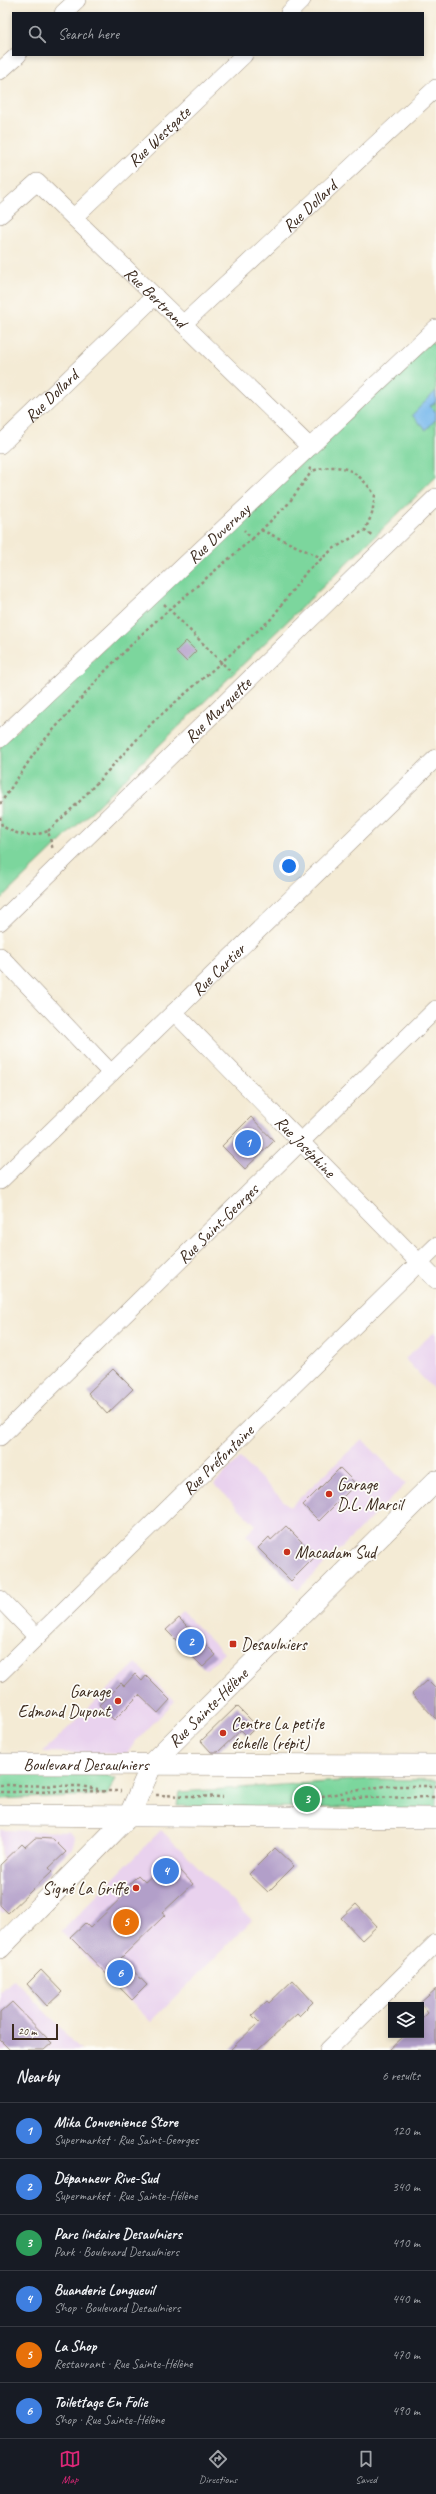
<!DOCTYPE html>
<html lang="en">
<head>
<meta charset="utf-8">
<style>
  :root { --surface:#171b24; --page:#20242c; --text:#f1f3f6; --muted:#9ea1a6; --line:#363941; --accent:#db2777 }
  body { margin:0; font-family:Caveat,sans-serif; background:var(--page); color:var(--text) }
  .controls { position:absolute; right:12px; bottom:12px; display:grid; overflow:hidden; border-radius:0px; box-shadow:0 2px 6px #0003 }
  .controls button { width:36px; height:36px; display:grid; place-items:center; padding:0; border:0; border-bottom:1px solid var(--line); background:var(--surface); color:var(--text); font:20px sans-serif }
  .scale { position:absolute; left:12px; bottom:10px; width:46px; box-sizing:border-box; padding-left:4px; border:2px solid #3b2a1e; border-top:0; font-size:11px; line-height:14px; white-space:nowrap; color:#3b2a1e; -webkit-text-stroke:3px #fdfcf7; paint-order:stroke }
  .you { position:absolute; left:289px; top:866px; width:14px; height:14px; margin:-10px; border:3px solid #fff; border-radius:50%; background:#1a73e8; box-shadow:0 0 0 6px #1a73e833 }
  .badge { display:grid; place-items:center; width:26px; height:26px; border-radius:50%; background:var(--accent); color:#fff; font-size:13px; font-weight:700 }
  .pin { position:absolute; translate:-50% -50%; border:2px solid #fff; box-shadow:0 1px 4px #0006 }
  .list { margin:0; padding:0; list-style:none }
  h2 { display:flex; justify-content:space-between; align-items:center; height:52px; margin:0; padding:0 16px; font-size:17px }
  h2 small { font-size:13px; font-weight:400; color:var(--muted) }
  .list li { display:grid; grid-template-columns:26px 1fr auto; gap:12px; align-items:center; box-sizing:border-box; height:56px; padding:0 16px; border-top:1px solid var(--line) }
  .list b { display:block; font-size:15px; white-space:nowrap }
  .list p { margin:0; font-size:13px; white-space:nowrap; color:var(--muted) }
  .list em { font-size:13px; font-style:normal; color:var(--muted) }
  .icon { flex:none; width:22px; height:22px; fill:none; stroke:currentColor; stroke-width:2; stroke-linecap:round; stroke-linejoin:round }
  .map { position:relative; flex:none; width:436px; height:2050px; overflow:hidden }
  .search { position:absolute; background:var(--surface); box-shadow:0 2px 6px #0003; left:12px; right:12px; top:12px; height:44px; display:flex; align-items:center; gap:10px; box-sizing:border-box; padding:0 14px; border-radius:0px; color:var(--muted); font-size:15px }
  .sheet { height:388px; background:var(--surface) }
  nav { display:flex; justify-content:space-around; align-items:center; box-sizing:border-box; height:56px; border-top:1px solid var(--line); background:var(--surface); font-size:11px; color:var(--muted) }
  nav a { display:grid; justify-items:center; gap:2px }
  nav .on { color:var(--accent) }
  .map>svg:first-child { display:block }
</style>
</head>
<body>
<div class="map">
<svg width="436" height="2050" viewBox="0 0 436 2050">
  <rect width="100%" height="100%" fill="#fdfcf7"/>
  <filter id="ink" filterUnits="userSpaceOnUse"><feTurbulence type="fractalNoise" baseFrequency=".025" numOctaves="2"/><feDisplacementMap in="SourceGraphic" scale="8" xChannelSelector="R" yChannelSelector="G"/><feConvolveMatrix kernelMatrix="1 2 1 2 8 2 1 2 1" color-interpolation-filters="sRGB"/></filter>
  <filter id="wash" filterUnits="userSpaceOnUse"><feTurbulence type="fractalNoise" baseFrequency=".012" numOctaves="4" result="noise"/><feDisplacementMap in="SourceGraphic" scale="16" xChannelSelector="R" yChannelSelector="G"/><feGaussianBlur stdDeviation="0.9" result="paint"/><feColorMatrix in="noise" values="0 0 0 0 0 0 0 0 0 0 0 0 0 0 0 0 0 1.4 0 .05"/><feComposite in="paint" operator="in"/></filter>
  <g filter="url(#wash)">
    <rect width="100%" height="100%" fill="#f4ebd5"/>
    <g fill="#e9d2ee">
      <path d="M436,1330V1392L405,1359Z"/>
      <path d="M362,1439L406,1484L298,1590L246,1535L256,1525L214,1484L240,1458L290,1507Z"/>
      <path d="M181,1611L224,1653L206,1670L164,1628Z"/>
      <path d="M136,1663L175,1701L135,1742L127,1754L43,1752Z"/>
      <path d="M0,1830L70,1832L75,1838L72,1848L3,1914L0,1911L2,1858Z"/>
      <path d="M161,1830L252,1920L151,2022L61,1932Z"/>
      <path d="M14,1979L81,2050H0V1992Z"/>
    </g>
    <g fill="#7cd69d" stroke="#5c805e">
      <path d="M431,341L436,347V477L0,900V746Z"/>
      <path d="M0,1773L104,1774L116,1779L107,1795L0,1799Z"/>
      <path d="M370,1779L436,1780V1809L177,1806L179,1792Z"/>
    </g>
    <path fill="#77b8ec" stroke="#597185" d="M436,391V402L430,406L436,412V419L426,430L412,415Z"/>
    <g id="blocks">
      <g fill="#b29fc9">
        <path d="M186,641L196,651L186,661L176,651Z"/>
        <path d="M251,1117L274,1141L245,1169L222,1146Z"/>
        <path d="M113,1369L133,1389L107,1414L88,1393Z"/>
        <path d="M340,1468L356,1484L319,1521L303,1505Z"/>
        <path d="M286,1526L316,1556L291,1581L258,1548L269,1537L271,1540Z"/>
        <path d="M179,1618L216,1655L203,1667L166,1630Z"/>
        <path d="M135,1674L142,1681L146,1676L170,1700L158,1713L139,1695L114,1720L99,1705L121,1683L124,1686Z"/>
        <path d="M427,1680L436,1689V1719L412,1694Z"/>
        <path d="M237,1706L257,1726L247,1736L241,1730L218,1752H211L201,1741Z"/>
        <path d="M35,1838L53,1839L66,1852L49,1868L52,1871L8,1913L0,1905V1865L22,1844L25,1847Z"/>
        <path d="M275,1848L294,1866L268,1892L249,1874Z"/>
        <path d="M170,1859L193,1884L162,1913L165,1915L121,1958L147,1985L132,2000L70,1937L85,1923L90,1928L126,1893L123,1890L138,1875L145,1882Z"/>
        <path d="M356,1904L377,1926L362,1940L341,1918Z"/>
        <path d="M41,1970L62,1992L47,2006L27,1984Z"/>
        <path d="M293,1980L313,2002L299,2016L297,2014L258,2050H230L259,2022L252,2015L267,2001L269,2003Z"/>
        <path d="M436,1989V2050H389L405,2035H421V2020L428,2013L420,2003Z"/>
        <path d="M12,2002L52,2043L44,2050H10L0,2040V2013Z"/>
      </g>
    </g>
  </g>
  <g filter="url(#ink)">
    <use href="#blocks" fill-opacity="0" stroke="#988a7a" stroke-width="1"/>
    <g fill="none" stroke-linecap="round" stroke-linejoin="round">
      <g stroke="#988a7a" stroke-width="18">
        <g id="minor">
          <path d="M63,13L77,0"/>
          <path d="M289,13L302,0"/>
          <path d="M0,71L18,55"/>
          <path id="s1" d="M0,215L37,182L310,447"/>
          <path id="s2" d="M74,217L244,55"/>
          <path id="s3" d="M183,324L436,88"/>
          <path id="s4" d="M0,445L155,296"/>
          <path id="s5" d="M0,739L436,328"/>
          <path id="s6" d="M0,922L436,497"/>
          <path d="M0,956L111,1073"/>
          <path id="s7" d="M174,1012L436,1280"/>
          <path id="s8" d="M0,1181L436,758"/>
          <path id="s9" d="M0,1437L436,1009"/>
          <path d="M0,1599L37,1637"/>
          <path id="s10" d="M0,1673L436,1246"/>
          <path d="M328,2050L436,1943"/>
        </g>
      </g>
      <g stroke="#988a7a" stroke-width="22">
        <g id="tertiary">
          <path id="s11" d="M0,1764L436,1765"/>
          <path d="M0,1815L436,1818"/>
          <path id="s12" d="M0,1948L129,1816L153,1762L436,1481"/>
        </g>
      </g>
      <g stroke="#988a7a" stroke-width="2.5" stroke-dasharray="3 3" stroke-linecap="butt">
        <path d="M309,468L312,471C343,461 357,470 375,495L372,514L365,530L373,536"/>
        <path d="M261,530L322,558"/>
        <path d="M252,539L288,504L312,471"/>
        <path d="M164,604L232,673"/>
        <path d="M0,804L40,745L107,669L149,627L252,539L244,530"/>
        <path d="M0,817L2,826C20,836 28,838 48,831L53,850"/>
        <path d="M48,831L79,802L155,720L271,619L307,571L333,549L365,530"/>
        <path d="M0,1785L79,1786L98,1789"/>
        <path d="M0,1792L121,1791"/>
        <path d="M156,1795L223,1797"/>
        <path d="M310,1798L385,1786H436"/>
        <path d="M341,1798L436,1797"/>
      </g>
      <use href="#minor" stroke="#fff" stroke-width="17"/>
      <use href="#tertiary" stroke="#fff" stroke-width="21"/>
    </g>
  </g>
  <g fill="#c8321e" stroke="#fdfcf7" stroke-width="1.5">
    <circle cx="329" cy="1494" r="4"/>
    <circle cx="287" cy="1552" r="4"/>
    <rect x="229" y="1640" width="8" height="8" rx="2"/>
    <circle cx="118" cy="1701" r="4"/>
    <circle cx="223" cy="1733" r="4"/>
    <circle cx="136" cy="1888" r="4"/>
  </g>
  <g text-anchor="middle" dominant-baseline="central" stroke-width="3.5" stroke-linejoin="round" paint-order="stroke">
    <g font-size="17" fill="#3b2a1e" stroke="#fdfcf7">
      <text stroke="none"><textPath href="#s2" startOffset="117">Rue Westgate</textPath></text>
      <text stroke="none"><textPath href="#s3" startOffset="173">Rue Dollard</textPath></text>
      <text stroke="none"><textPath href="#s1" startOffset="215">Rue Bertrand</textPath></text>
      <text stroke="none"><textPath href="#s4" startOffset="71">Rue Dollard</textPath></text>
      <text stroke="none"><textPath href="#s5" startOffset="300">Rue Duvernay</textPath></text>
      <text stroke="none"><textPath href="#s6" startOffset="304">Rue Marquette</textPath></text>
      <text stroke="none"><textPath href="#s8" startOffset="304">Rue Cartier</textPath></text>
      <text stroke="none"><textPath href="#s7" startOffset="188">Rue Joséphine</textPath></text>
      <text stroke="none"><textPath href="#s9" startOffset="305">Rue Saint-Georges</textPath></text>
      <text stroke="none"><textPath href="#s10" startOffset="305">Rue Préfontaine</textPath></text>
      <text stroke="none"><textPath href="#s12" startOffset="321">Rue Sainte-Hélène</textPath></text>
      <text stroke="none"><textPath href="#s11" startOffset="86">Boulevard Desaulniers</textPath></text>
    </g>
    <g font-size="17" fill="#3b2a1e" stroke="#fdfcf7" text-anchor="start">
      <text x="337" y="1484">Garage<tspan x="337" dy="20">D.L. Marcil</tspan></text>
      <text x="295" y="1552">Macadam Sud</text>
      <text x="241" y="1644">Desaulniers</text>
      <text x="110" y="1691" text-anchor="end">Garage<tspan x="110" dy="20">Edmond Dupont</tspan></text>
      <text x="231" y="1723">Centre La petite<tspan x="231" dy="20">échelle (répit)</tspan></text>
      <text x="128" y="1888" text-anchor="end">Signé La Griffe</text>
    </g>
  </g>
</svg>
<div class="controls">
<button><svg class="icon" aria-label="layers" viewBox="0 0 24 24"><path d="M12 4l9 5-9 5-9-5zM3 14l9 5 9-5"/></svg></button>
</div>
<div class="scale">20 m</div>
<div class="you"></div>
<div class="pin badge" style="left:248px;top:1143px;background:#3f7fe0">1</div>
<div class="pin badge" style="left:191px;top:1642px;background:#3f7fe0">2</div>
<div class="pin badge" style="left:307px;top:1799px;background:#2e9e5b">3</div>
<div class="pin badge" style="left:166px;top:1871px;background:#3f7fe0">4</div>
<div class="pin badge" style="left:126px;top:1922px;background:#e8710a">5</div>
<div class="pin badge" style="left:120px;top:1973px;background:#3f7fe0">6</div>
<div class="search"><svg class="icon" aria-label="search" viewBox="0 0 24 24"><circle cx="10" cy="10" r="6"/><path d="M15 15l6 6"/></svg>Search here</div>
</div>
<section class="sheet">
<h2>Nearby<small>6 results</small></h2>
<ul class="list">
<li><span class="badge" style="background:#3f7fe0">1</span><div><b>Mika Convenience Store</b><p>Supermarket · Rue Saint-Georges</p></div><em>120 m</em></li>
<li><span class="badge" style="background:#3f7fe0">2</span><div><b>Dépanneur Rive-Sud</b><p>Supermarket · Rue Sainte-Hélène</p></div><em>340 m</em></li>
<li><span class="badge" style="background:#2e9e5b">3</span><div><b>Parc linéaire Desaulniers</b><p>Park · Boulevard Desaulniers</p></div><em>410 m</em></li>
<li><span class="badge" style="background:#3f7fe0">4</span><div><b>Buanderie Longueuil</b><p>Shop · Boulevard Desaulniers</p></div><em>440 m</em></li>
<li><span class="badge" style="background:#e8710a">5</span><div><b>La Shop</b><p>Restaurant · Rue Sainte-Hélène</p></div><em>470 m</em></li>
<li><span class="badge" style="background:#3f7fe0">6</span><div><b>Toilettage En Folie</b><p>Shop · Rue Sainte-Hélène</p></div><em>490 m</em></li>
</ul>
</section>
<nav>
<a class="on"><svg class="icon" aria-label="map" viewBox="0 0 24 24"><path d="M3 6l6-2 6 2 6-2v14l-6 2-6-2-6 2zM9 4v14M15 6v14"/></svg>Map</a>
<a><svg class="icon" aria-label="directions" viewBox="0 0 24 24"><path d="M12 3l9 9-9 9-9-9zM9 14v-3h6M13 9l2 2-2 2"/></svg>Directions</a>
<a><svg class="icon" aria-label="saved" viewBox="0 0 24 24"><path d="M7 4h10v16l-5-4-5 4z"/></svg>Saved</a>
</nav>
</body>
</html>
